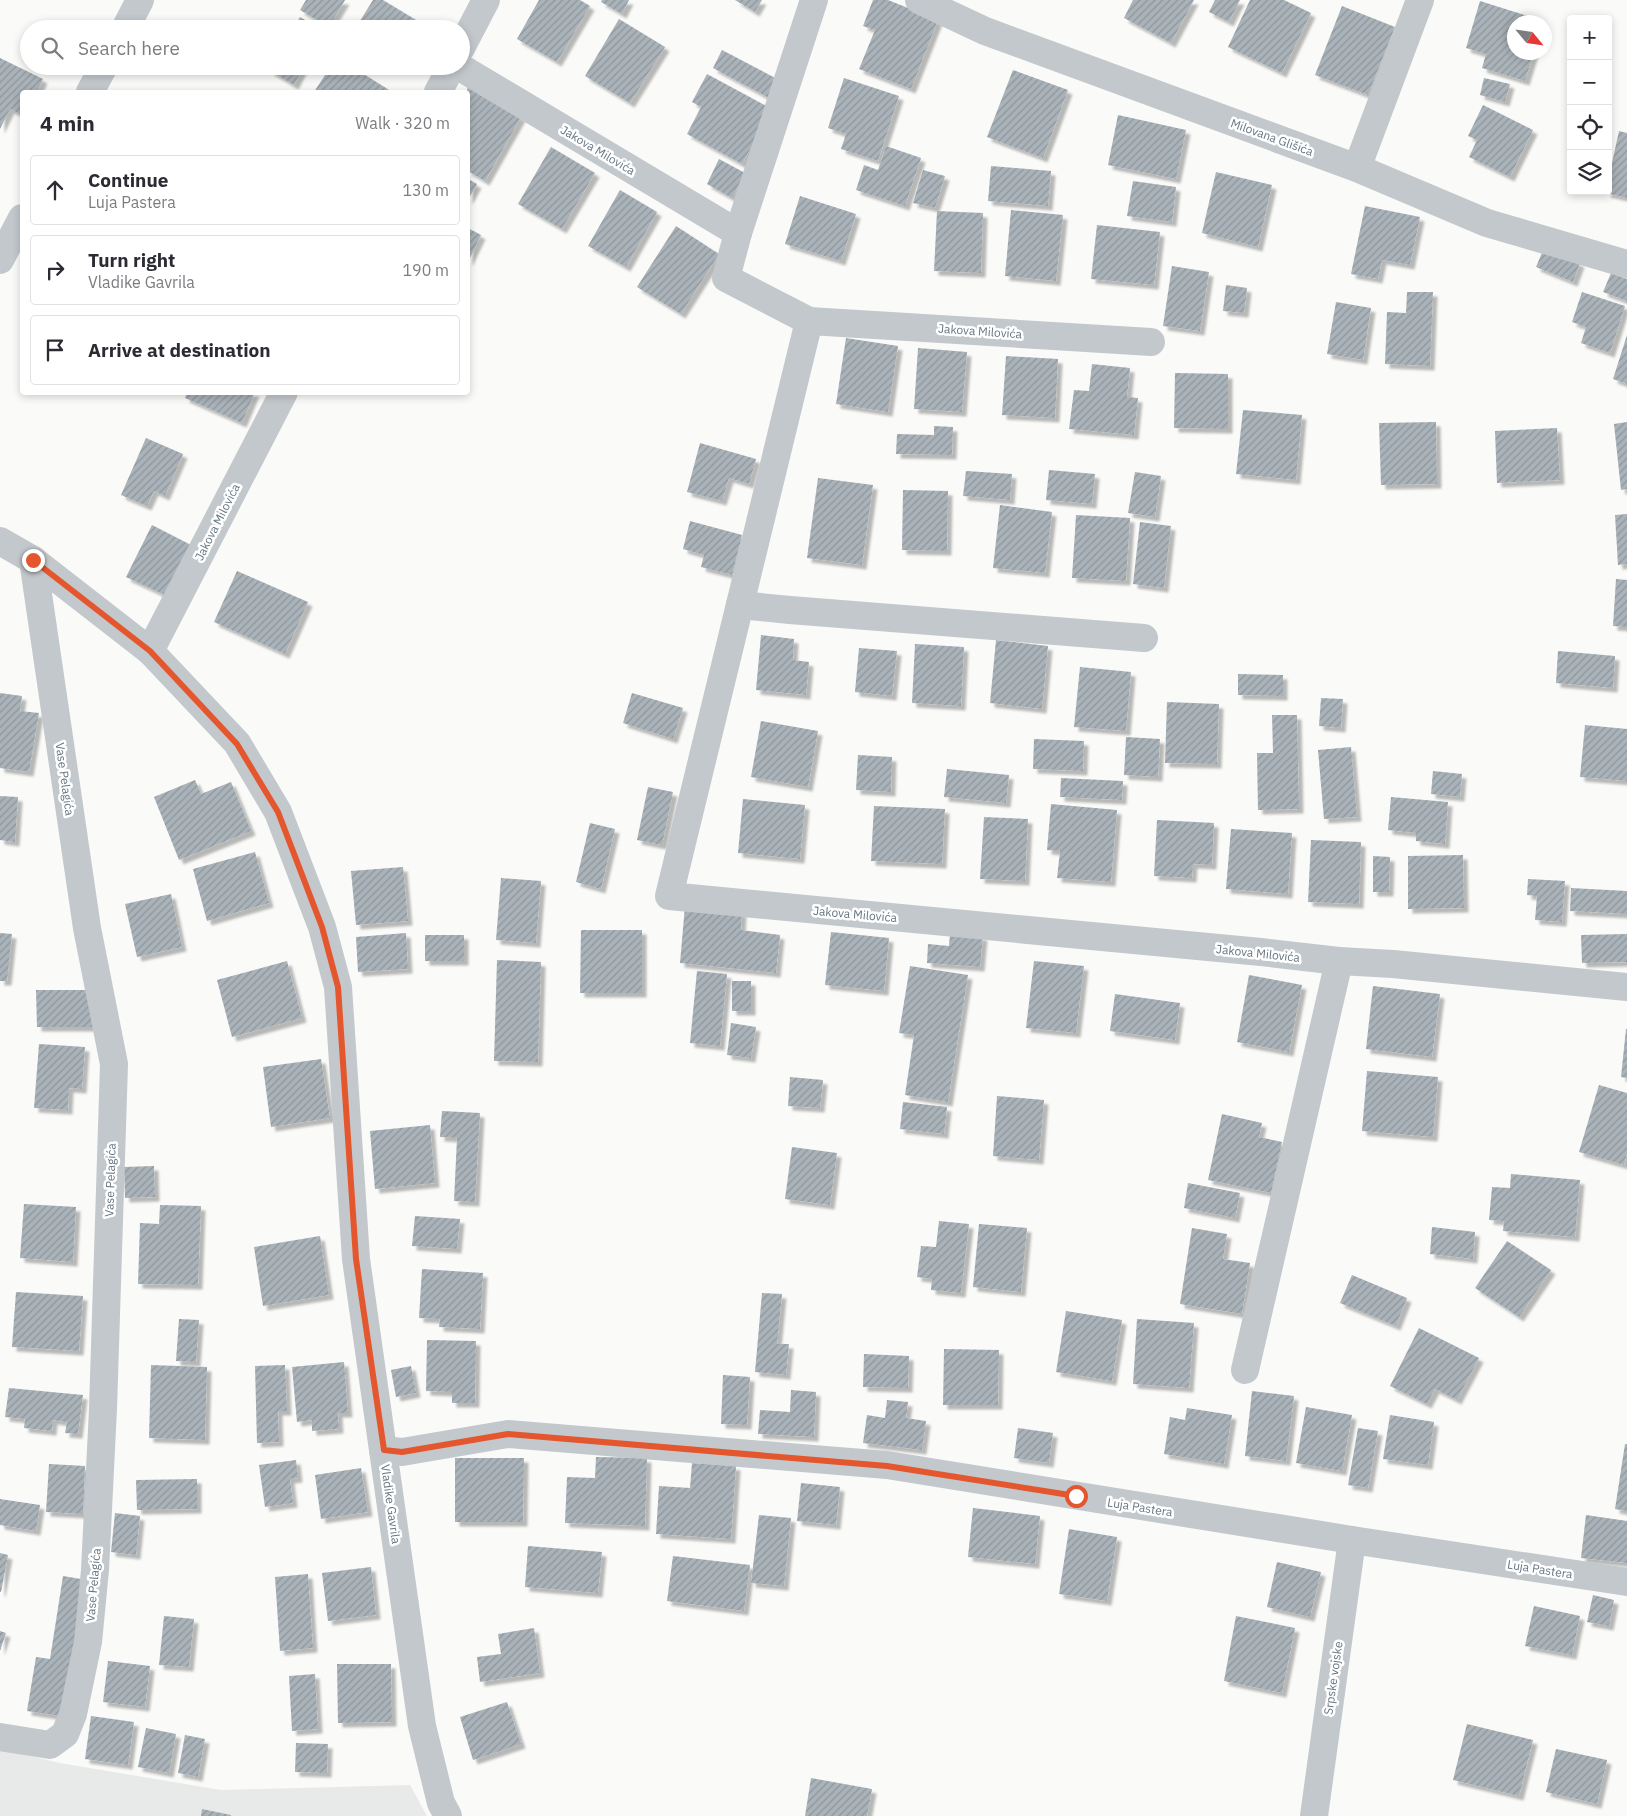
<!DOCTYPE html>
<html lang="en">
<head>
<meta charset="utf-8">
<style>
  :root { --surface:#fff; --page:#f2f2f3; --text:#2b2b33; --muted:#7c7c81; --line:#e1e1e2 }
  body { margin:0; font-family:"IBM Plex Sans",sans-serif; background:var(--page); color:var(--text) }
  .controls { position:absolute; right:15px; top:15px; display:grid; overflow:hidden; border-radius:5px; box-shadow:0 2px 8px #0003 }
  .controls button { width:45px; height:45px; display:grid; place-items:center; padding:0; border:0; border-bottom:1px solid var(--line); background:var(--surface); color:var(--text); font:25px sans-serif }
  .compass { position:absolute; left:1507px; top:15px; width:45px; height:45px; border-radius:50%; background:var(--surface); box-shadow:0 2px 8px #0003; rotate:119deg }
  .stop { position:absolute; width:15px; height:15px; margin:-11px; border:4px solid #e4572e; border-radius:50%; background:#fff }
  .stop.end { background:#e4572e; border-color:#fff; box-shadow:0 1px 5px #0008 }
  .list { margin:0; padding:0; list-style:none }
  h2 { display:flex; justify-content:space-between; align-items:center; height:65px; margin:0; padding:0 20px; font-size:21px }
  h2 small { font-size:16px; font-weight:400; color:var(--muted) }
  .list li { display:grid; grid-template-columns:32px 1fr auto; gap:15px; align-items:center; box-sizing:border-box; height:70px; margin:0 10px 10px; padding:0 10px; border:1px solid var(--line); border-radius:5px }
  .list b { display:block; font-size:19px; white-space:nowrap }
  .list p { margin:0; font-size:16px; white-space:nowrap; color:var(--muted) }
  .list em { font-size:16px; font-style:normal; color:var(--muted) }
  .icon { flex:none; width:28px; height:28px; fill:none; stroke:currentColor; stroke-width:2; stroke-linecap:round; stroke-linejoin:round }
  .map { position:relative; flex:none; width:1627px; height:1816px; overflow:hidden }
  .search { position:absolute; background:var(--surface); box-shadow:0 2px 8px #0003; left:20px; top:20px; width:450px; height:55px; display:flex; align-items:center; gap:12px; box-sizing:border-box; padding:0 18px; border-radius:28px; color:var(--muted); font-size:19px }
  .panel { position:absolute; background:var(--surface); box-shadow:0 2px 8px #0003; left:20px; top:90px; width:450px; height:305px; border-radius:5px }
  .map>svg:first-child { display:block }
</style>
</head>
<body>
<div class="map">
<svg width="1627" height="1816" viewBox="0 0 1627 1816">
  <defs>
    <pattern id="building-hatch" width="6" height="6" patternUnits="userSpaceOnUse" patternTransform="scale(1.25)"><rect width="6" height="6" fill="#aab3b9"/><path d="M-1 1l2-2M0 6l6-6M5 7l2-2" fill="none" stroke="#8e969c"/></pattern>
    <filter id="shadow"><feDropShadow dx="4.5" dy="4.5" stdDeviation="1" flood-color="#0004"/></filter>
  </defs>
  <rect width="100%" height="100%" fill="#fafaf8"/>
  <path fill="#e8e9e9" d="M0,1749L60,1763L221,1790L410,1785L427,1816H0Z"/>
  <g fill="url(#building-hatch)" filter="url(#shadow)">
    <path d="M306,0H345L329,27L300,10Z"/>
    <path d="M373,0H383L421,23L418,29H355Z"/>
    <path d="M539,0H580L590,6L557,62L517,39Z"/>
    <path d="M602,0H629L622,14L601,2Z"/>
    <path d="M735,0H762L755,12Z"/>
    <path d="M873,0H888L938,20L911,89L859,69L875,30L863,26Z"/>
    <path d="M1133,0H1194L1171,43L1124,18Z"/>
    <path d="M1215,0H1240L1229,22L1209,12Z"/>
    <path d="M1250,0H1284L1311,13L1282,73L1228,47Z"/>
    <path d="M1480,1L1543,21V22H1514V52H1534L1525,81L1482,68L1486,54L1466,48Z"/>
    <path d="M1342,6L1395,27L1368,95L1315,75Z"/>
    <path d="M300,17L321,29H293Z"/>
    <path d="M619,19L665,47L630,103L585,76Z"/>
    <path d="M722,50L779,80L769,98L713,68Z"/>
    <path d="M0,58L43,79L37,92H22V115L10,109L0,129Z"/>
    <path d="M272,66H304L294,85L270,71Z"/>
    <path d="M331,66H351L389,90L387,92H314Z"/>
    <path d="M1013,70L1068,90L1043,158L987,137Z"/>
    <path d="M707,74L772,109L742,164L687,134L701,107L692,102Z"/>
    <path d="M844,78L899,96L878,161L841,149L846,134L828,128Z"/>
    <path d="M1484,78L1510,84L1505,102L1480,95Z"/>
    <path d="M468,87L521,117L485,181L468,171V92H466Z"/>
    <path d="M1483,105L1533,130L1510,177L1469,157L1477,140L1468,136Z"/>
    <path d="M1118,115L1186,130L1176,179L1108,165Z"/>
    <path d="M1619,131L1627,133V198L1606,193V191H1608V181Z"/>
    <path d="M886,146L921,158L905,206L856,190L864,165L878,170Z"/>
    <path d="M551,147L595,173L562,229L518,204Z"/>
    <path d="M719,159L745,173L732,198L707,184Z"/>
    <path d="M991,166L1051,171L1048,206L988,201Z"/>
    <path d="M923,170L945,176L935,208L913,203Z"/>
    <path d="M1216,172L1272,185L1258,247L1202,233Z"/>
    <path d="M468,179L477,184L468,200Z"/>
    <path d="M1133,181L1176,187L1172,222L1127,216Z"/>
    <path d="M620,190L657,212L626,267L588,246Z"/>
    <path d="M800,196L856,214L841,261L785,244Z"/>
    <path d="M1365,206L1420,217L1410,265L1382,260L1378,279L1351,274Z"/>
    <path d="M1011,210L1063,215L1056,281L1005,276Z"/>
    <path d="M937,211L983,213L981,273L934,271Z"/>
    <path d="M1097,225L1160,232L1154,285L1091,279Z"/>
    <path d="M676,226L719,254L681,314L637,287Z"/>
    <path d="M468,228L481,235L468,262Z"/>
    <path d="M1544,248L1580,263L1573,282L1536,267Z"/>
    <path d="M1172,266L1209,272L1200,331L1163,326Z"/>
    <path d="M1611,273L1627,279V301L1603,292Z"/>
    <path d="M1226,285L1247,288L1244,313L1223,311Z"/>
    <path d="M1407,292H1433L1430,366L1385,364L1387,312L1406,313Z"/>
    <path d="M1582,292L1625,306L1610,353L1581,343L1586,327L1572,322Z"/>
    <path d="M1336,302L1371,308L1363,360L1327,354Z"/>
    <path d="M1627,335V384L1613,379Z"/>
    <path d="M846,338L898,346L888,412L836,404Z"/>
    <path d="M918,348L967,352L962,412L914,409Z"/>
    <path d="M1006,356L1058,359L1055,418L1002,415Z"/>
    <path d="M1092,364L1130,368L1127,397L1138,398L1134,435L1069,429L1074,390L1089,391Z"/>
    <path d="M1175,373L1228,374V429L1174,428Z"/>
    <path d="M187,392H255L242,423L185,398Z"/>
    <path d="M1243,410L1302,415L1296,480L1236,474Z"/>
    <path d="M1436,422L1437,484L1381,485L1379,423Z"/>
    <path d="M1627,422V489L1621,490L1614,424Z"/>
    <path d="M934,426L953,427L952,455L896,454L897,434L934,435Z"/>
    <path d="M1557,428L1560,480L1497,483L1495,431Z"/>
    <path d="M146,438L183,454L165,496L154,491L147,506L121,495Z"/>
    <path d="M700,443L756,459L749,484L729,478L722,501L687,492Z"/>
    <path d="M1049,470L1095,474L1092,504L1046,500Z"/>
    <path d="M966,471L1012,474L1010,500L963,496Z"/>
    <path d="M1135,472L1161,476L1155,517L1128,513Z"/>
    <path d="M818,478L873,485L862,565L807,558Z"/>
    <path d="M903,490L948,491L947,551L902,550Z"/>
    <path d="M1000,505L1052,512L1045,573L993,568Z"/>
    <path d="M1627,514V564L1618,565L1615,515Z"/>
    <path d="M1076,515L1130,518L1126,581L1072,578Z"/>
    <path d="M690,521L742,535L732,575L701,567L704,555L683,549Z"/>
    <path d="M1140,522L1171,526L1164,588L1133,584Z"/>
    <path d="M152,525L193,546L169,597L126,577Z"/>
    <path d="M237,571L308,602L285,654L214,622Z"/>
    <path d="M1616,579L1627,580V627L1613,626Z"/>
    <path d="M761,635L794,639L793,660L809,662L806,695L756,690Z"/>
    <path d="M996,640L1048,646L1042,709L990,703Z"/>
    <path d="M915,644L964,647L961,706L912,703Z"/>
    <path d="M859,648L897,651L892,696L855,692Z"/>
    <path d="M1558,651L1615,656L1613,688L1556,683Z"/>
    <path d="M1080,667L1131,672L1126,731L1074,727Z"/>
    <path d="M1238,674L1283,675V696L1238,695Z"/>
    <path d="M0,693L22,696L20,711L39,713L29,772L0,768Z"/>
    <path d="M632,693L683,708L673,739L623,723Z"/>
    <path d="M1321,698L1343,699L1341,728L1319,726Z"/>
    <path d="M1167,702L1219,704L1217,764L1165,763Z"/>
    <path d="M1272,715H1297L1299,809L1258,810L1257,753H1273Z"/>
    <path d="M761,721L818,731L808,787L751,777Z"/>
    <path d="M1585,725L1627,729V781L1580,777Z"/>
    <path d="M1126,737L1160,739L1158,777L1124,775Z"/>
    <path d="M1034,739L1084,741L1083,771L1033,769Z"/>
    <path d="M1351,747L1357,817L1324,819L1318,750Z"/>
    <path d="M858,755L892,757L891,792L856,790Z"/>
    <path d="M947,769L1009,775L1006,803L944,797Z"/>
    <path d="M1433,771L1462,774L1460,797L1431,794Z"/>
    <path d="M1061,778L1123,781L1122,800L1060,797Z"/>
    <path d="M195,780L201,794L231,782L251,831L179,860L154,797Z"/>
    <path d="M648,787L673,792L662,845L637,840Z"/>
    <path d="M0,796L18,797L15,842L0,840Z"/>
    <path d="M1391,797L1448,802L1445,844L1416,841V833L1388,830Z"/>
    <path d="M743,799L805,805L800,859L738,853Z"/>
    <path d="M1051,804L1117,810L1111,882L1057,878L1060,851L1047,850Z"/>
    <path d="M874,806L945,809L942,864L871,861Z"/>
    <path d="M984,817L1028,819L1025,881L980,879Z"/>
    <path d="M1157,820L1214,823L1212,865L1193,864L1192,878L1154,876Z"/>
    <path d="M590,823L615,829L601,889L576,882Z"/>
    <path d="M1231,829L1292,833L1288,894L1226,889Z"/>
    <path d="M1311,840L1361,842L1359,904L1308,902Z"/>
    <path d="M255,852L269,903L207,921L193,869Z"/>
    <path d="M1463,855L1464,908L1408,909V856Z"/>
    <path d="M1373,856L1390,857L1389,892H1373Z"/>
    <path d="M403,867L408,921L356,925L351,871Z"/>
    <path d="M501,878L541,881L536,943L496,940Z"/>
    <path d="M1528,879L1565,881L1562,922L1535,920L1537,896L1527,895Z"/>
    <path d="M1571,888L1627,891V914L1570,911Z"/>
    <path d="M171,894L182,947L137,957L125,904Z"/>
    <path d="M685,906L742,912L741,930L780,935L776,973L680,963Z"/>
    <path d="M581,930H642V993H580Z"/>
    <path d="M831,932L889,938L884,991L825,985Z"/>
    <path d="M0,933L12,934L7,981H0Z"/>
    <path d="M406,933L408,969L358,972L356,937Z"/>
    <path d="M950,933L983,936L980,967L927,963L928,944L949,946Z"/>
    <path d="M1627,934V962L1582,963L1581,935Z"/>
    <rect x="425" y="935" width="39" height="26"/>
    <path d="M497,960L541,962L538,1062L494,1061Z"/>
    <path d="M287,961L302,1018L232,1037L217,980Z"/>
    <path d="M1034,961L1084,966L1076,1033L1026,1028Z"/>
    <path d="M910,966L968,975L948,1102L905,1095L914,1035L899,1033Z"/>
    <path d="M697,971L727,974L720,1046L690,1043Z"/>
    <path d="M1249,975L1302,985L1289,1052L1237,1042Z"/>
    <rect x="732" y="981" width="19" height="30"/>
    <path d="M1373,986L1440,994L1432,1057L1366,1049Z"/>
    <path d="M36,990H93V1027H37Z"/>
    <path d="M1115,994L1180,1003L1175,1040L1110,1031Z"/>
    <path d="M731,1023L756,1027L751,1058L727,1055Z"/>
    <path d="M1626,1029H1627V1078L1621,1077Z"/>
    <path d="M39,1044L85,1047L82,1089L69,1088L68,1110L34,1108Z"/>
    <path d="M321,1059L330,1118L271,1127L263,1067Z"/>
    <path d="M1367,1071L1438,1077L1433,1137L1362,1131Z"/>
    <path d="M790,1077L823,1080L820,1108L788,1106Z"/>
    <path d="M1599,1085L1627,1093V1153L1624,1165L1579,1152Z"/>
    <path d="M997,1096L1044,1100L1039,1160L993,1156Z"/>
    <path d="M903,1102L947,1107L944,1134L900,1129Z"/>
    <path d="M442,1111L480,1113L475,1202L454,1201L457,1138L440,1137Z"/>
    <path d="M1222,1114L1262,1123L1259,1137L1282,1142L1271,1193L1208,1180Z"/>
    <path d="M430,1125L435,1183L375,1189L370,1131Z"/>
    <path d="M792,1147L837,1153L830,1205L785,1199Z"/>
    <path d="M154,1166L155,1197L125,1198L124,1167Z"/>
    <path d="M1511,1174L1580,1180L1575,1237L1503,1231L1504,1221L1489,1220L1492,1187L1510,1188Z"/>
    <path d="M1188,1183L1240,1193L1235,1218L1184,1208Z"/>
    <path d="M24,1204L76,1207L73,1262L20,1258Z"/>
    <path d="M160,1205L201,1206L198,1285L138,1284L140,1223L159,1224Z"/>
    <path d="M415,1216L460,1219L457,1249L412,1246Z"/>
    <path d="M939,1221L969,1224L961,1293L931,1290L932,1279L917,1277L921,1246L936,1247Z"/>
    <path d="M979,1224L1027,1228L1021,1292L973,1287Z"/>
    <path d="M1432,1227L1475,1232L1473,1259L1430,1254Z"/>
    <path d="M1192,1228L1227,1234L1223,1259L1250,1263L1242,1314L1180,1304Z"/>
    <path d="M320,1236L329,1295L263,1306L254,1247Z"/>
    <path d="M1507,1241L1551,1270L1519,1317L1475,1288Z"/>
    <path d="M422,1269L483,1273L480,1329L439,1327L440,1319L419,1318Z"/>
    <path d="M1352,1275L1407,1298L1396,1326L1340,1303Z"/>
    <path d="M16,1292L83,1296L79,1351L12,1347Z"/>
    <path d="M762,1293L782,1294L777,1344H789L786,1375L755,1372Z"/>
    <path d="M1066,1311L1122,1320L1112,1381L1056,1372Z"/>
    <path d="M179,1319L199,1320L196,1362L176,1361Z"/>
    <path d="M1137,1319L1194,1323L1189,1388L1133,1384Z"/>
    <path d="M1419,1328L1479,1358L1457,1400L1435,1389L1427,1404L1390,1386Z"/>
    <path d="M427,1340L476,1341L475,1403H452V1392L426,1391Z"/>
    <path d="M944,1349L999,1350L998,1405H943Z"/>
    <path d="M864,1354L909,1356L908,1388L863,1387Z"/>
    <path d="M344,1362L348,1413H338L339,1429L312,1431V1420L297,1422L292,1367Z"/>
    <path d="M151,1365L207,1367L205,1440L149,1438Z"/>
    <path d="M285,1365L287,1411H278L279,1442L257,1443L255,1366Z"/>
    <path d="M411,1366L416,1393L396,1397L391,1370Z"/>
    <path d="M723,1375L750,1377L747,1425L721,1424Z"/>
    <path d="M9,1388L83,1395L78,1434L65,1433L67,1422L53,1420L52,1431L24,1428L25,1419L5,1417Z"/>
    <path d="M791,1390L816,1392L814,1437L758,1434L760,1410L790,1412Z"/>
    <path d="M1252,1391L1294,1396L1286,1461L1245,1456Z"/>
    <path d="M887,1400L908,1402L906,1418L926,1421L922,1450L863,1443L867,1415L885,1418Z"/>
    <path d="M1306,1407L1352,1415L1342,1471L1296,1463Z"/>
    <path d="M1187,1408L1232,1415L1224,1464L1164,1454L1170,1417L1185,1420Z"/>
    <path d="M1390,1415L1434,1422L1428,1465L1383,1459Z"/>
    <path d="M1018,1428L1053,1433L1049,1463L1014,1458Z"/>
    <path d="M1358,1428L1378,1431L1368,1488L1348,1485Z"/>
    <path d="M1625,1444H1627V1511L1615,1509Z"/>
    <path d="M596,1457L647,1458L645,1526L565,1523L567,1477L595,1478Z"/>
    <path d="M455,1458H524L523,1522H455Z"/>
    <path d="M296,1460L298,1478L290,1479L293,1503L265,1507L259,1465Z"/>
    <path d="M692,1463L736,1466L731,1539L656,1534L659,1486L690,1488Z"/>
    <path d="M49,1464L85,1466L83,1514L46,1512Z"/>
    <path d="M361,1468L368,1512L321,1519L315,1475Z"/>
    <path d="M197,1479V1509L137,1510L136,1480Z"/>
    <path d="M801,1483L840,1487L836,1525L797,1521Z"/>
    <path d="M0,1499L40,1505L36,1531L0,1525Z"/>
    <path d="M973,1508L1040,1516L1035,1564L968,1557Z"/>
    <path d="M115,1513L140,1516L136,1555L111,1552Z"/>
    <path d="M759,1515L791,1518L784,1586L751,1583Z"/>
    <path d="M1586,1515L1627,1521V1563L1581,1558Z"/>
    <path d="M1069,1529L1117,1537L1107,1601L1059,1594Z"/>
    <path d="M528,1546L602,1552L598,1593L525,1587Z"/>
    <path d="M0,1553L8,1555L1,1592H0Z"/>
    <path d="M673,1556L750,1565L744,1611L667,1601Z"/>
    <path d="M1277,1562L1321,1572L1310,1617L1267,1607Z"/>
    <path d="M371,1567L376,1615L328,1621L322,1573Z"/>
    <path d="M308,1574L313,1648L280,1651L275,1577Z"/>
    <path d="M63,1576L87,1580L66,1717L27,1711L36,1657L50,1659Z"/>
    <path d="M1593,1595L1614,1600L1609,1626L1587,1622Z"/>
    <path d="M1534,1606L1580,1616L1572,1655L1525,1646Z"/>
    <path d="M164,1616L194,1619L189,1667L159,1665Z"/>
    <path d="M1236,1616L1295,1628L1282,1693L1224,1681Z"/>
    <path d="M534,1628L540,1673L480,1682L477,1657L501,1654L498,1634Z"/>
    <path d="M0,1631L6,1633L0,1651Z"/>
    <path d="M108,1661L150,1666L145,1707L103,1702Z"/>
    <path d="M337,1664H391L392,1722L338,1723Z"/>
    <path d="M315,1674L318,1729L292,1731L289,1676Z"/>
    <path d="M507,1702L521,1744L473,1760L460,1717Z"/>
    <path d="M91,1716L134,1722L128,1765L85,1759Z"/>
    <path d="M1467,1724L1533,1740L1519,1796L1453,1780Z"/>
    <path d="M146,1728L176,1734L169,1773L138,1767Z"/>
    <path d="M185,1735L205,1739L198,1777L178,1773Z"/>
    <path d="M296,1743L328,1744L327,1773L295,1772Z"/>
    <path d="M1556,1749L1607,1760L1597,1804L1546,1792Z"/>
    <path d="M811,1778L872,1789L867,1816H805Z"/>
    <path d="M202,1809L231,1815V1816H201Z"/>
  </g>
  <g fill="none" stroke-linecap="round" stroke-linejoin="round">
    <g stroke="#c3c8cc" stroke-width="28">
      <path d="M814,0L738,233L726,278L809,321L669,896L1261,952L1339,961L1393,964L1627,987"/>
      <path d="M919,0L985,31L1357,168L1487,223L1627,264"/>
      <path d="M125,29L140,0"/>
      <path d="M461,48L486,0"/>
      <path d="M458,66L738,233"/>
      <path d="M90,92L104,66"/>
      <path d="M438,92L452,66"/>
      <path d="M1357,168L1420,0"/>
      <path d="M0,260L22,218"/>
      <path d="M809,321L1151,342"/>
      <path d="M0,541L33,560L150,651L237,743L278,812L322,927L338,987L356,1259L422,1726L441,1803L448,1816"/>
      <path d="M740,605L790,610L1144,638"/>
      <path d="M150,651L284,392"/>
      <path d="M1245,1370L1339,961"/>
      <path d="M383,1450L402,1452L508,1434L887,1465L1352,1540L1627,1582"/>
      <path d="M0,1737L50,1745L65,1734L73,1714L88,1642L95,1570L103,1409L114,1064L87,928L33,560"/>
      <path d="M1314,1816L1352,1540"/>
    </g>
  </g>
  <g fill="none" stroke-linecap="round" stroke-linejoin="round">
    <path stroke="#e4572e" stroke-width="6" d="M33,560L150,651L237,744L278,812L322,927L338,987L356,1259L384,1450L402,1452L508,1434L887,1466L1076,1496"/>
  </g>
  <g text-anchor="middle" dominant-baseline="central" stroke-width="5" stroke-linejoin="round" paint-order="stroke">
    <g font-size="12" fill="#657683" stroke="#fff">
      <text transform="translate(1272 137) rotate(20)">Milovana Glišića</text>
      <text transform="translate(598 150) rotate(31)">Jakova Milovića</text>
      <text transform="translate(980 331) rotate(4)">Jakova Milovića</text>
      <text transform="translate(217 522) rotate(-63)">Jakova Milovića</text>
      <text transform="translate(65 779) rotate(82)">Vase Pelagića</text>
      <text transform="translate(855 914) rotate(5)">Jakova Milovića</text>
      <text transform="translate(1258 953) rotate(6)">Jakova Milovića</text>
      <text transform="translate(110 1180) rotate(-88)">Vase Pelagića</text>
      <text transform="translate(391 1504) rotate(82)">Vladike Gavrila</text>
      <text transform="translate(1140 1507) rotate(9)">Luja Pastera</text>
      <text transform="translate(1540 1569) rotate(9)">Luja Pastera</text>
      <text transform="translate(93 1585) rotate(-85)">Vase Pelagića</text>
      <text transform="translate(1333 1678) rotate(-82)">Srpske vojske</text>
    </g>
  </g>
</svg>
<div class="controls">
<button>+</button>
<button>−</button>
<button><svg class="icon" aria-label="locate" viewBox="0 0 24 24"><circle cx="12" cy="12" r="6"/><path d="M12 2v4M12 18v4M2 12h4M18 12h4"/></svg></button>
<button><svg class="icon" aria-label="layers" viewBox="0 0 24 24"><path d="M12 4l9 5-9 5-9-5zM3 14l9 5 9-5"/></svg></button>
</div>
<svg class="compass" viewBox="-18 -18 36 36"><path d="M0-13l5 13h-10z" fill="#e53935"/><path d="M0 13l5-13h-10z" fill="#7c7c81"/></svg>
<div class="stop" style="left:1076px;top:1496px"></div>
<div class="stop end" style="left:33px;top:560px"></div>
<div class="search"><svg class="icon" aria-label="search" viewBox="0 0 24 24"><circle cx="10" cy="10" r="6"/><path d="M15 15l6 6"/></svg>Search here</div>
<section class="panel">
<h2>4 min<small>Walk · 320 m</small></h2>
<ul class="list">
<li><svg class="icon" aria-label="ahead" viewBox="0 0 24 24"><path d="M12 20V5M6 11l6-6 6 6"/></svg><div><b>Continue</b><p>Luja Pastera</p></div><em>130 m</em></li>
<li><svg class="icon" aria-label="right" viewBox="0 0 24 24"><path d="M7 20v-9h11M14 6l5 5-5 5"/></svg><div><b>Turn right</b><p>Vladike Gavrila</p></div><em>190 m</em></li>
<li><svg class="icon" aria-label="arrive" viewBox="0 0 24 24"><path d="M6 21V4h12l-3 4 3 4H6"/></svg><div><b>Arrive at destination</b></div></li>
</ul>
</section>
</div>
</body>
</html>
